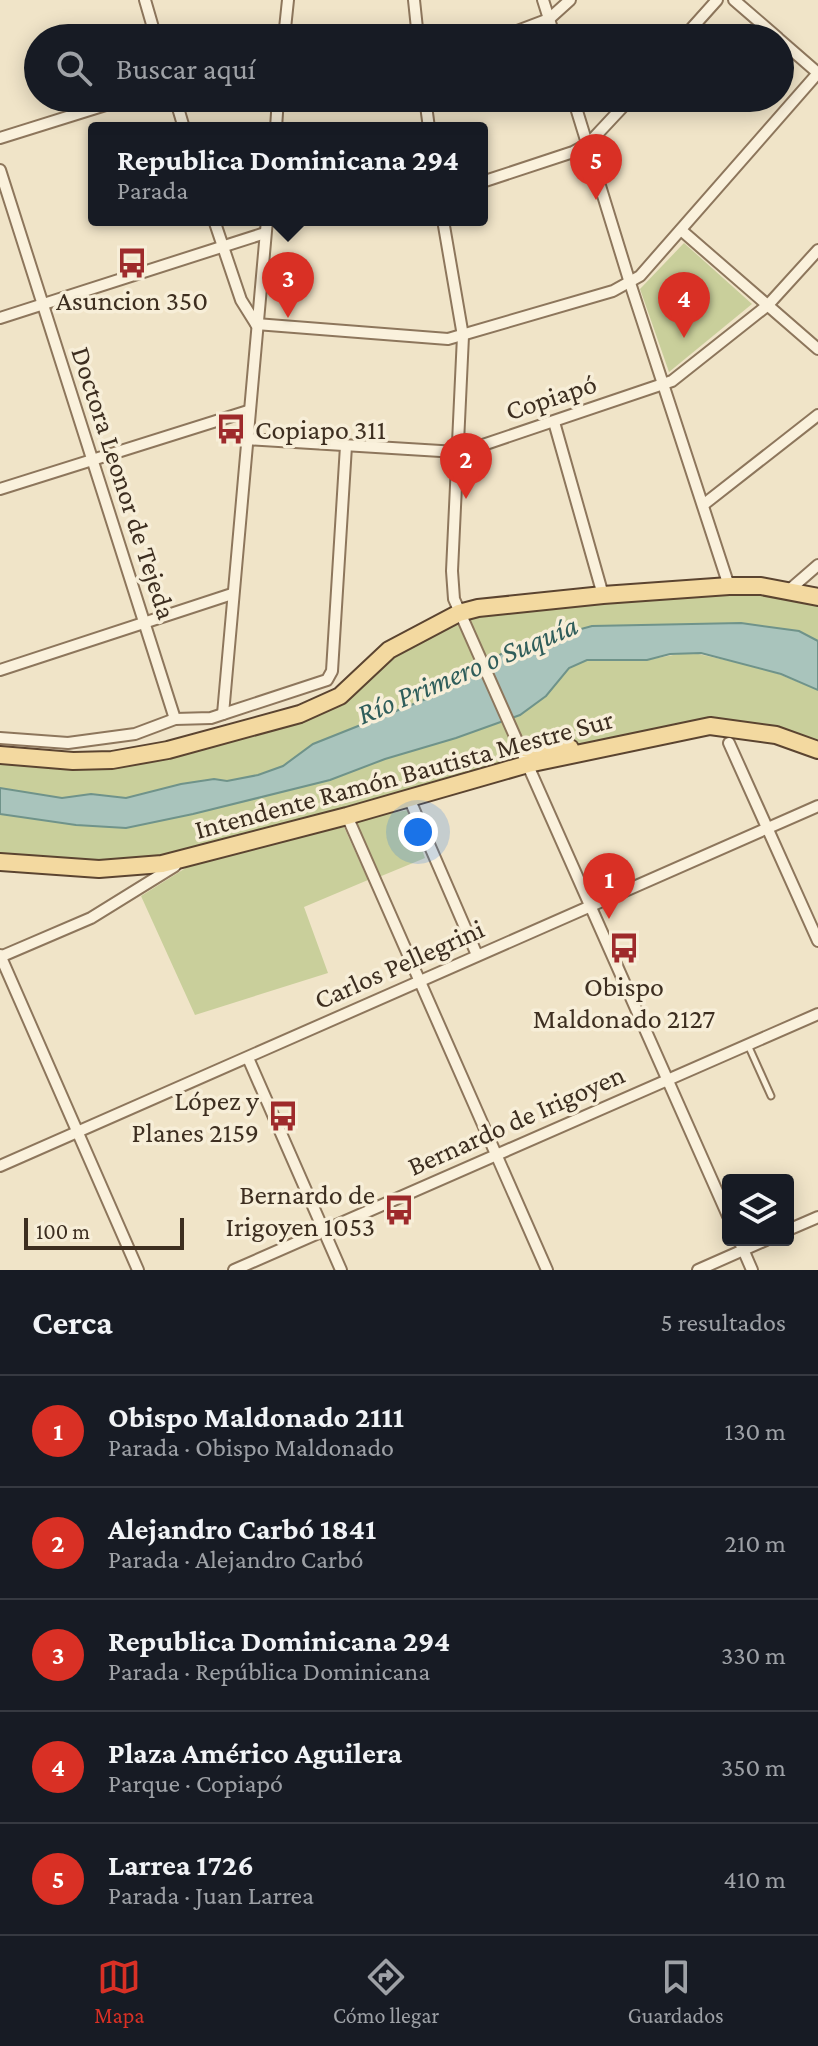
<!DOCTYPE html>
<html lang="es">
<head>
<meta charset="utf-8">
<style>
  :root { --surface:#171b24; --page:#20242c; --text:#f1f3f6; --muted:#9ea1a6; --line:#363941; --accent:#d93025 }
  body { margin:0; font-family:"Crimson Pro",serif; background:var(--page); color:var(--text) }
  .controls { position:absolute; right:24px; bottom:24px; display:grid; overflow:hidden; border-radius:8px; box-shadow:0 4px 20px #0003 }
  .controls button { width:72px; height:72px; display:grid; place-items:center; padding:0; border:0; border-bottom:2px solid var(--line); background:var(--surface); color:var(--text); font:40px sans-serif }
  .scale { position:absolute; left:24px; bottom:20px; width:160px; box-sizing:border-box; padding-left:8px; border:4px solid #3d2e20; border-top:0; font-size:22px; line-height:28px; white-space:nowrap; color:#3d2e20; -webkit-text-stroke:6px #f7eed8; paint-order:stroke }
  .you { position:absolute; left:418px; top:832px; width:28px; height:28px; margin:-20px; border:6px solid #fff; border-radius:50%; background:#1a73e8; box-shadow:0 0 0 12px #1a73e833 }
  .badge { display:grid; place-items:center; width:52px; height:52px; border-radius:50%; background:var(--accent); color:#fff; font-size:26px; font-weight:700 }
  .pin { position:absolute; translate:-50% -66px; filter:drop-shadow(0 2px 4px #0008) }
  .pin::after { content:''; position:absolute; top:42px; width:28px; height:24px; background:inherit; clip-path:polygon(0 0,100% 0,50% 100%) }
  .popup { position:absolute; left:88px; top:122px; width:400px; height:104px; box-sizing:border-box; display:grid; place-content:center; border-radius:8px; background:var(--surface); filter:drop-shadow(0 2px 6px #0005); font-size:26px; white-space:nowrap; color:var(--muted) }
  .popup b { font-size:30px; color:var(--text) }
  .popup::after { content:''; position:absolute; left:50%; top:100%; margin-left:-16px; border:16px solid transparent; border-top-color:var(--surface) }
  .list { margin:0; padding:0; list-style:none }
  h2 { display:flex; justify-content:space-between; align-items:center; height:104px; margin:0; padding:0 32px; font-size:34px }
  h2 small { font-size:26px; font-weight:400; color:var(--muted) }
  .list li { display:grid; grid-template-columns:52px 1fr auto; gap:24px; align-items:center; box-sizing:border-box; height:112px; padding:0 32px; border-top:2px solid var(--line) }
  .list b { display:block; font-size:30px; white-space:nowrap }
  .list p { margin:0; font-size:26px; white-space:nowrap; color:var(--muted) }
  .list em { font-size:26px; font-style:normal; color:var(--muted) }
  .icon { flex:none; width:44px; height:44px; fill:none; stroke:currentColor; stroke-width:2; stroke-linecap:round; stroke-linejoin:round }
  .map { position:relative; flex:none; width:818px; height:1270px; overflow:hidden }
  .search { position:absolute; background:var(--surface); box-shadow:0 4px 20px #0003; left:24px; right:24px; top:24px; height:88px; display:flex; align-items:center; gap:20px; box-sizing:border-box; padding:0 28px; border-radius:44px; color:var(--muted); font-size:30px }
  .sheet { height:664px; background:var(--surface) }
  nav { display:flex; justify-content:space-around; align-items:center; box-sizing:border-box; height:112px; border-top:2px solid var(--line); background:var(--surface); font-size:22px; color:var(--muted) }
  nav a { display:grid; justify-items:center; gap:4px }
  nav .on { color:var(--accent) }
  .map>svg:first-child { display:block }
</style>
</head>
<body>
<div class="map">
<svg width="818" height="1270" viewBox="0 0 818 1270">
  <rect width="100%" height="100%" fill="#f0e4c8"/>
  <g fill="#c9cf9b">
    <path d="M684,243L752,304L669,372L640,289Z"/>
    <path d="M729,586L818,597V641L799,631L741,623L592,626L501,654L469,678L431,697L313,744L283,766L258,775L227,781L214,779L181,784L126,798L91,794L62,798L0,788V755L96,761L329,703L375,661L459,613Z"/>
    <path d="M689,652L766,669L818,690V750L710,726L162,864L0,862V814L126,828L193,814L330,780L385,759L456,738L546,696L569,668L587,660H647Z"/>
    <path d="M408,810L425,858L379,877L355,820Z"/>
    <path d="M344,827L368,880L304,907L328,973L195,1015L141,896L200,859Z"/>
  </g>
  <path fill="#a9c4bc" stroke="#6f938a" stroke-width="2" d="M741,623L799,631L818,641V690L781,674L701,653L670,654L647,660H587L569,668L546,696L520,715L456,738L385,759L330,780L193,814L126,828L76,825L0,814V788L62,798L91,794L126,798L181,784L214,779L227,781L258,775L283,766L313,744L431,697L469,678L501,654L548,638L592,626Z"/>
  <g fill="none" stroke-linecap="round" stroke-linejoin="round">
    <g stroke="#8d765c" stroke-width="9">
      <path id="service" d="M748,1045L771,1096"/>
    </g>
    <g stroke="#8d765c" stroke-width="14">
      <g id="minor">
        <path d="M145,0L156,38"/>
        <path d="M414,0L418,38"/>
        <path d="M543,0L555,38"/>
        <path d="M734,0L778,38"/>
        <path d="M284,38L288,0"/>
        <path d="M499,38L549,19L570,0"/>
        <path d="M683,38L717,0"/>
        <path d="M780,40L818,73"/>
        <path d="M175,98L184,128"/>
        <path d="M425,98L429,128"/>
        <path d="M573,98L630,283L729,586"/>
        <path d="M276,128L278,98"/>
        <path d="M0,138L128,98"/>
        <path d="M0,170L175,719"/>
        <path d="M482,182L573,152L588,144L631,98"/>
        <path d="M214,220L241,300L256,324"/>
        <path d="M443,220L463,336L452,571L454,599L728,1216"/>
        <path d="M681,230L818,349"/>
        <path d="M0,318L265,233"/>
        <path d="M256,324L448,339L613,291L640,276L818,73"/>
        <path d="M554,422L603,595"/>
        <path d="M246,439L457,452L471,449L672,381L768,305L818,250"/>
        <path d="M0,489L248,411"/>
        <path d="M703,505L818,415"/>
        <path d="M788,591L818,565"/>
        <path d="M0,670L232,594"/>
        <path d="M223,714L267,220"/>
        <path d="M0,738L68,743L135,734L175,719L211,718L327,680L332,671L346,446"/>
        <path d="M729,743L818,941"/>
        <path d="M409,798L477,955"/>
        <path d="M347,816L547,1270"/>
        <path d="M0,955L138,1270"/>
        <path d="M0,957L91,918L175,866"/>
        <path d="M248,1058L341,1270"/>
        <path d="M0,1166L818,806"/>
        <path d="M788,1230L818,1217"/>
        <path d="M739,1240L752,1270"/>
        <path d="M234,1270L818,1014"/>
        <path d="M698,1270L766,1240"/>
      </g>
    </g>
    <g stroke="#5b4430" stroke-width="20">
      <g id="primary">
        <path d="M521,748H570"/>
        <path d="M0,755L73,761L112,760L168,750L300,714L340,696L389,650L459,613L478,608L603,595L729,586H761L818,597"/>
        <path d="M0,862L99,869L162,864L347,816L528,764L710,726L776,735L818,750"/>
      </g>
    </g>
    <use href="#service" stroke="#faf1dc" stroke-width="5"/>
    <use href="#minor" stroke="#faf1dc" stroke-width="10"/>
    <use href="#primary" stroke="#f3d9a0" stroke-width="16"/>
  </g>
  <defs>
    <g id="bus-bare" transform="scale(2.4)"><path d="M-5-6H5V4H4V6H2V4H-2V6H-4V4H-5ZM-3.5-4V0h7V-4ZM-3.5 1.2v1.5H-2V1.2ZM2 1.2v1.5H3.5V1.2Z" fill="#9e2a2b" stroke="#f7eed8" stroke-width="2.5" paint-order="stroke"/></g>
  </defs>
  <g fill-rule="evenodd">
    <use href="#bus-bare" x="132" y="263"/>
    <use href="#bus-bare" x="231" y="429"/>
    <use href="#bus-bare" x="624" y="948"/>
    <use href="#bus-bare" x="283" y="1116"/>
    <use href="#bus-bare" x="399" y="1210"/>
  </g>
  <g text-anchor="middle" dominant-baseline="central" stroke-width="7" stroke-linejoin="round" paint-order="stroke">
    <g font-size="28" fill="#3d2e20" stroke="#f7eed8">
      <text x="132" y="300">Asuncion 350</text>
      <text x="255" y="429" text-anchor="start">Copiapo 311</text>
      <text x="624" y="986">Obispo<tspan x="624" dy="32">Maldonado 2127</tspan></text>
      <text x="259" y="1100" text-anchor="end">López y<tspan x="259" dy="32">Planes 2159</tspan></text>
      <text x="375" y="1194" text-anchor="end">Bernardo de<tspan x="375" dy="32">Irigoyen 1053</tspan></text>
    </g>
    <g font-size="28" fill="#3d2e20" stroke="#f7eed8">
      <text transform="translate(551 397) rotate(-18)">Copiapó</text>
      <text transform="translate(124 483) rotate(72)">Doctora Leonor de Tejeda</text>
      <text transform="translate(404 774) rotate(-15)">Intendente Ramón Bautista Mestre Sur</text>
      <text transform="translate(399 964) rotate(-24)">Carlos Pellegrini</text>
      <text transform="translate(516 1120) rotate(-24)">Bernardo de Irigoyen</text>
    </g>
    <g font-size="30" font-style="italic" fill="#2f5d5a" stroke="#f7eed8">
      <text transform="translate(467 669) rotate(-23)">Río Primero o Suquía</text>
    </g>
  </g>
</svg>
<div class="controls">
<button><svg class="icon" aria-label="layers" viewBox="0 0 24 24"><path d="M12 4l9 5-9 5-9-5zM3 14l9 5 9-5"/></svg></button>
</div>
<div class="scale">100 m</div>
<div class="you"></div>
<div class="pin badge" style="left:609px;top:919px">1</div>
<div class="pin badge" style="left:466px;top:499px">2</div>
<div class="pin badge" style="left:288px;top:318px">3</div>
<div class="popup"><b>Republica Dominicana 294</b>Parada</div>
<div class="pin badge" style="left:684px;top:338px">4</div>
<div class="pin badge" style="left:596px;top:200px">5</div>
<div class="search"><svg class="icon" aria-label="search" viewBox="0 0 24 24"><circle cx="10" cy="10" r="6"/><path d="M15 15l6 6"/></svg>Buscar aquí</div>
</div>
<section class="sheet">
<h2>Cerca<small>5 resultados</small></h2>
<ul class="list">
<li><span class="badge">1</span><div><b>Obispo Maldonado 2111</b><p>Parada · Obispo Maldonado</p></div><em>130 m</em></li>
<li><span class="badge">2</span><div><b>Alejandro Carbó 1841</b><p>Parada · Alejandro Carbó</p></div><em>210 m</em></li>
<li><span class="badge">3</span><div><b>Republica Dominicana 294</b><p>Parada · República Dominicana</p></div><em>330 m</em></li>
<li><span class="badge">4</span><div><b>Plaza Américo Aguilera</b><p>Parque · Copiapó</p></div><em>350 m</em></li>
<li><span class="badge">5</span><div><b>Larrea 1726</b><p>Parada · Juan Larrea</p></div><em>410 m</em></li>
</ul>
</section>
<nav>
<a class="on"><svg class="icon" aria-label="map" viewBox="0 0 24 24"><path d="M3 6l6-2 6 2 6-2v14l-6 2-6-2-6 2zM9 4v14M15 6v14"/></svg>Mapa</a>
<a><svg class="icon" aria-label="directions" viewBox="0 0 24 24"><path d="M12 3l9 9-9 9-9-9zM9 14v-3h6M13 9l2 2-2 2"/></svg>Cómo llegar</a>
<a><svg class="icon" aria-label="saved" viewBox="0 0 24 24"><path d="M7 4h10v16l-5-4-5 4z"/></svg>Guardados</a>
</nav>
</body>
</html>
